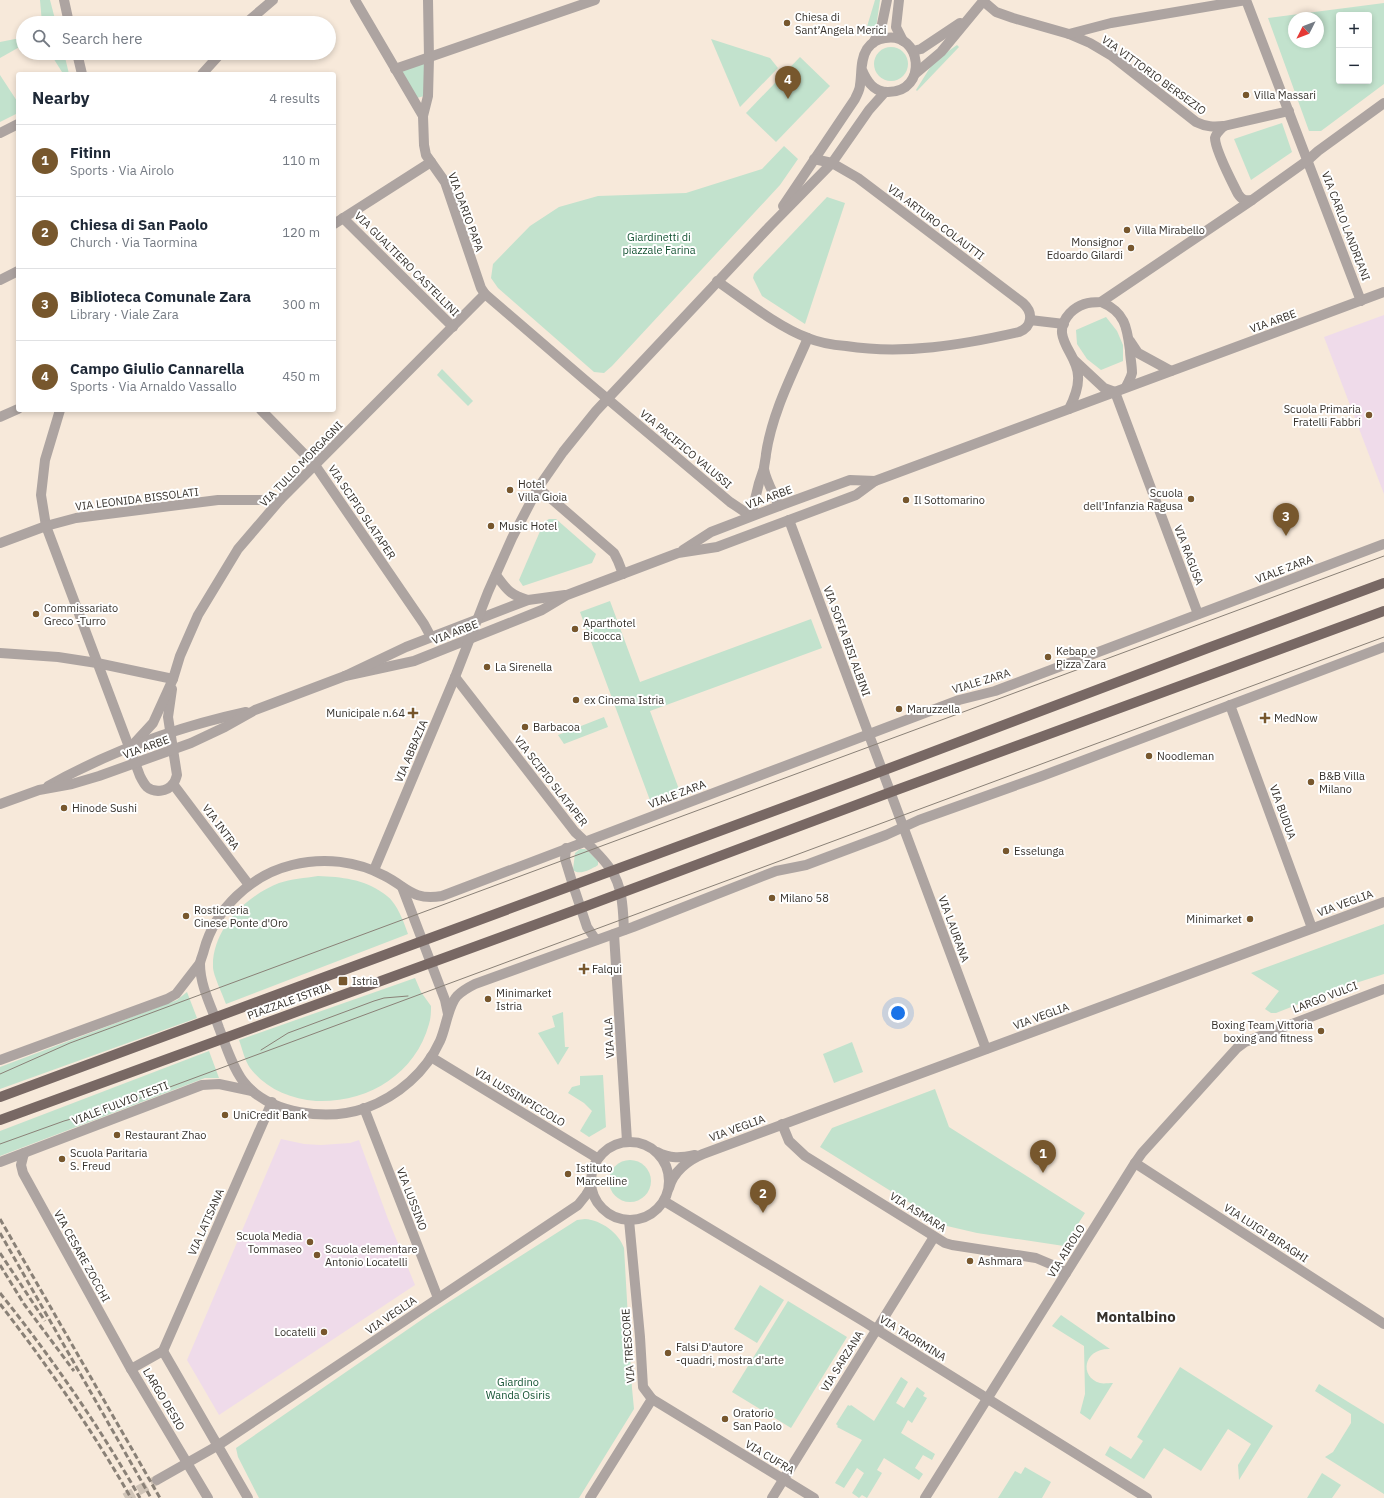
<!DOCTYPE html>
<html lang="en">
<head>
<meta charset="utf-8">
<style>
  :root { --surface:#fff; --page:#f6f6f7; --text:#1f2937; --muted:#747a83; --line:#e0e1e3; --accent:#77572d }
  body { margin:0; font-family:"IBM Plex Sans",sans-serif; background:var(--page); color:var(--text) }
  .controls { position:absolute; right:12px; top:12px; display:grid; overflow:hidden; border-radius:4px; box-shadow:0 2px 6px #0003 }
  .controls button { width:36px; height:36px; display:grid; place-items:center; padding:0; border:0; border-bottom:1px solid var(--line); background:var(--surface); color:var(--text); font:20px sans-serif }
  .compass { position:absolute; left:1288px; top:12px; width:36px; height:36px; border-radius:50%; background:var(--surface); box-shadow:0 2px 6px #0003; rotate:228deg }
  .you { position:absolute; left:898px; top:1013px; width:14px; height:14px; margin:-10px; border:3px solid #fff; border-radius:50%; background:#1a73e8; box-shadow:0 0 0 6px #1a73e833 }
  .badge { display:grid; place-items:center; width:26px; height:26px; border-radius:50%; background:var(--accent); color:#fff; font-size:13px; font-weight:700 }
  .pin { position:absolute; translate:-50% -33px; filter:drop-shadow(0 1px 2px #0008) }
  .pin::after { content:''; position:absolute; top:21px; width:14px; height:12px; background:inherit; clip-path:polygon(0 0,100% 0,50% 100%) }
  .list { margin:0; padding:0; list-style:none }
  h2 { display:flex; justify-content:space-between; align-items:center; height:52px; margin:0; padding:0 16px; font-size:17px }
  h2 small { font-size:13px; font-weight:400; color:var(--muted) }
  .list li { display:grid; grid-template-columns:26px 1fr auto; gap:12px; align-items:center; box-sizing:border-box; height:72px; padding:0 16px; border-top:1px solid var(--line) }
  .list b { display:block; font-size:15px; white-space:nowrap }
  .list p { margin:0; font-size:13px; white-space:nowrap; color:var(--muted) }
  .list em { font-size:13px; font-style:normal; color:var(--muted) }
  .icon { flex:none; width:22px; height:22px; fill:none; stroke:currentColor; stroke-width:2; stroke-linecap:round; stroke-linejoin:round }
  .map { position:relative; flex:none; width:1384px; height:1498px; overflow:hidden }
  .search { position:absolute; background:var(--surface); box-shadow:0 2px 6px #0003; left:16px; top:16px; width:320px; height:44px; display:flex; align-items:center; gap:10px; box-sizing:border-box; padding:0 14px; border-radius:22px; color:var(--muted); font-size:15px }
  .panel { position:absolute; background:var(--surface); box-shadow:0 2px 6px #0003; left:16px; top:72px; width:320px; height:340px; border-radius:4px }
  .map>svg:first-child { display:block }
</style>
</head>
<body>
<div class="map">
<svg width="1384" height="1498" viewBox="0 0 1384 1498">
  <rect width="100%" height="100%" fill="#f7e9da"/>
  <g fill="#efdbea">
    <path d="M1384,315V494L1324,337Z"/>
    <path d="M281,1139L304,1144L321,1145L350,1143L359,1140L388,1219L415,1285L219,1415L187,1360Z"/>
  </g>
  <g fill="#c2e2cd" fill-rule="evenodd">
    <path d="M40,0H50L56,23H42Z"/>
    <path d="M875,0H880L876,28L871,33L866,30Z"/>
    <path d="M1384,3V84L1321,131H1309L1268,18ZM1339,15H1369V81H1339ZM1294,18H1318V42H1294Z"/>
    <path d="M15,39H23V45L0,58V42Z"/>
    <path d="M711,39L770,58L778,68L740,107Z"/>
    <path d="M957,45L959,47L917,91L916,90L931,66L943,55Z"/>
    <circle cx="891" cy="64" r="17"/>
    <path d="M50,53H64L69,74H59L62,72Z"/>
    <path d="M800,57L830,86L776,142L746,113Z"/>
    <path d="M425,63L424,96L417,98L402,71Z"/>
    <path d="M0,75L17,101L18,100V113L0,122Z"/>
    <path d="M1282,123L1292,152L1251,180L1234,139Z"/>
    <path d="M784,146L798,159L780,185L612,366L604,373L594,372L498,288L491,278L493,264L530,226L559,207L598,196L686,193L762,169Z"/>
    <path d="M827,197L845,203L805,324L762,296L753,278L754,274Z"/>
    <path d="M1106,317L1117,331L1123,345V361L1101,370L1087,359L1077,344L1076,330Z"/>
    <path d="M442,369L473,401L468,406L437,375Z"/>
    <path d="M549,519H556L596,554L592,563L523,586L519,580L544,522Z"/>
    <path d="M610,601L640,682L811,619L822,648L650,711L680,792L651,803L580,612Z"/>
    <path d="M604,717L608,727L564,744L558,735Z"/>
    <path d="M580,849H585L587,850L598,861V865C592,869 579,876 573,870L575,853Z"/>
    <path d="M318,876C342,877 363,879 383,893C386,895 390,898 392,901C400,911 404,923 408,934L226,1004C223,995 213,975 213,967C212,929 246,896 279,883C291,879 305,878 318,876Z"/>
    <path d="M1384,924V974L1337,989L1276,1013H1271L1265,1009L1279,991L1251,973Z"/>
    <path d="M415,978L421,992L431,1006C431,1011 431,1018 429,1024C415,1075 367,1103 316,1101C290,1099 266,1089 250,1068C245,1061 242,1048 239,1040Z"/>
    <path d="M187,992L197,1018L0,1089V1067L177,1000Z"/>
    <path d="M563,1012L565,1047H569L558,1065L538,1033L555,1027L552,1016Z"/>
    <path d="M852,1042L863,1072L834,1083L823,1054Z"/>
    <path d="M209,1051L219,1078H205L0,1156V1131Z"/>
    <path d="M603,1075L606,1127L589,1137L580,1131L592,1111L584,1103L568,1093L572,1087L580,1085V1076Z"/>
    <path d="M935,1089L949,1127L1085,1213L1064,1246L977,1233L947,1226L820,1147L832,1128Z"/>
    <circle cx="630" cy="1181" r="21"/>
    <path d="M585,1219C601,1220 619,1233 624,1248L632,1388L634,1409L579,1498H259L238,1457L236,1448L430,1314L577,1220Z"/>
    <path d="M760,1285L784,1300L757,1343L734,1329Z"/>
    <path d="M788,1301L847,1337L791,1428L732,1392Z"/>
    <path d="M1061,1315L1110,1349C1083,1348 1079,1377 1100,1383C1103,1384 1109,1383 1113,1383L1090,1420L1080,1413L1085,1394L1084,1346L1052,1326Z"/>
    <path d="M1180,1367L1273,1426L1239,1480L1238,1465L1251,1444L1228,1429L1201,1471L1164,1448L1144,1479L1105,1455L1110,1446L1131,1459L1143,1441L1137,1437Z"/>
    <path d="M901,1377L908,1382L896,1403L904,1408L917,1387L925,1393L923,1396L927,1398L912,1423L908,1420L901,1433L935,1454L932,1460L923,1455L915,1468L923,1474L919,1480L884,1458L877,1470L882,1473L867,1498L862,1495L859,1498L852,1493L864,1473L857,1468L844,1488L835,1483L862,1440L837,1427L838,1426L836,1424L848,1405L850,1406L851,1405L874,1421Z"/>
    <path d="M1319,1384L1384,1424V1494L1325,1457L1333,1452L1351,1423V1414L1315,1391Z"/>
    <path d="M1025,1467L1051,1482L1042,1498H998L1015,1471L1021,1474Z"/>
    <path d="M1322,1473L1341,1485L1332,1498H1307Z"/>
  </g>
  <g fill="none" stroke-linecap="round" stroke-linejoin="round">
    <path stroke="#d0c4b7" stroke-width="10" stroke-dasharray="10 5" stroke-linecap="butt" d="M125,1498L157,1480"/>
    <g stroke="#ada4a1" stroke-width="10">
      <path d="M64,0L69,23"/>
      <path d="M355,0L423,116"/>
      <path d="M428,0L429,58L428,96L423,116L424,145L426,155L445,182L481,288L485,294L585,380L730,502L751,516"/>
      <path d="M899,0L896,27L903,41"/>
      <path d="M1246,0L1361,301"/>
      <path d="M983,1L996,12L1013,18L1069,34L1090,43L1112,56L1196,122C1206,127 1214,127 1224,126L1289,111"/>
      <path d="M246,23L273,0"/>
      <path d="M1069,34L1111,23L1246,0"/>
      <path d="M873,43L881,29L887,0"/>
      <path d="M913,51L921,49L960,23"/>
      <path d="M77,53L82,74"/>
      <path d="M395,69L595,0"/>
      <path d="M202,74L221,53"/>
      <path d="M915,74L941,52L984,0"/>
      <path d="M1224,126C1221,129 1216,133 1215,138C1215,150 1232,182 1238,194C1242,200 1245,201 1252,200"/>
      <path d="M0,133L18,124"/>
      <path d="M783,206L855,99C857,94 860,90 860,85C862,73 860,60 867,49C871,43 878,39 885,38C922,31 929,92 888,92C874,92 867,82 862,70"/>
      <path d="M343,218L453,327"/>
      <path d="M334,224L431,162"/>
      <path d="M0,280L18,271"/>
      <path d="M717,281C743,299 778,327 808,338C820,343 833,345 846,346C904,355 962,345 1019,332C1032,327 1034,313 1023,303L858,178L832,163L814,159"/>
      <path d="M1101,302C1125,312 1127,327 1130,350C1130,357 1132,365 1132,373C1131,378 1128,382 1126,387"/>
      <path d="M1030,320L1064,324"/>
      <path d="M1130,341L1138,353L1171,371"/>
      <path d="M1075,361L1104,388L1115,392"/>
      <path d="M1115,392L1198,614"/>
      <path d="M1069,409C1074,399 1079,387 1078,376C1078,353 1048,337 1070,313C1079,304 1088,302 1101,302L1252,200L1308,160L1318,151L1384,103"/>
      <path d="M60,410L45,460L41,495L46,526L140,776C142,780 144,784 147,787C154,793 167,792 173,784C175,782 176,778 177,775L168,717L172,689"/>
      <path d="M261,410L315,465L424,624L431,637"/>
      <path d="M0,417L18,409"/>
      <path d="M538,488L555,502L614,553L618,561L623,574"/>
      <path d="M779,506C774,494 766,481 764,469C764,464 766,458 766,454C772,413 792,375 808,338"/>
      <path d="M751,516L759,483L764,468"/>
      <path d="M789,520L986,1049"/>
      <path d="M0,543L46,526L76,518L218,500H280"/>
      <path d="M1384,544L995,691L959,700L442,896C413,901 408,888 385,876C357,861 324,857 292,865C251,875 215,909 204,950C203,955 200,960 200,964C200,986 212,1008 219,1028C226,1046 232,1066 243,1081C269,1115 328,1121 366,1108C398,1096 426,1072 440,1041C446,1028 448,1006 457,996C462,991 469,987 475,984L633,927L776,871L806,865L886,835L919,820L1042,776L1384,647"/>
      <path d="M683,550L711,532L779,506L850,480L875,481"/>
      <path d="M496,575C507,590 510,595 528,600"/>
      <path d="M0,653L58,657L97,663L173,679"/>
      <path d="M345,676L414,661L542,610L567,595L678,553L717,547L856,495L875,481L1384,292"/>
      <path d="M455,677L575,832C588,844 602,856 611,870C623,887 623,911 624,930"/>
      <path d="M1230,705L1312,928"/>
      <path d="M130,748L153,723L173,679L180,656L198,615L238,549L280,500L485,294"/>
      <path d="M173,784L249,885"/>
      <path d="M48,786C109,752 177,727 246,712"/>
      <path d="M0,804L39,790L72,784L99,776L191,743L225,727L255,710L345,676L406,647L528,600L565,595"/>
      <path d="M566,848L565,859L573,885L587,927L596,940"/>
      <path d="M374,870L455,677L488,592L512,538L538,488L563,452L596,411L770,226L832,163L869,110L885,92"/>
      <path d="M402,887L445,1000L448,1014"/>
      <path d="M614,934L627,1141"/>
      <path d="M431,1057L597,1158"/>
      <path d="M0,1060L167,999L176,994L200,963"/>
      <path d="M364,1108L438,1298"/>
      <path d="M782,1124L789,1141L805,1156L945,1243L952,1245L1036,1258L1055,1266L1066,1273"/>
      <circle cx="630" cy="1181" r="39"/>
      <path d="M657,1152C670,1159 681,1158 695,1155"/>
      <path d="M24,1153L21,1165L23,1173L131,1369L208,1498"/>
      <path d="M0,1162L202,1085L219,1084L252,1091"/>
      <path d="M1135,1163L1384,1324"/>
      <path d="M669,1188C673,1172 688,1160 703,1154L1384,902"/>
      <path d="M664,1201L863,1321L1147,1498"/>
      <path d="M629,1220L640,1337L643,1387L652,1399L657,1402L814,1498"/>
      <path d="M163,1351L272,1102"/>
      <path d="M163,1351L248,1498"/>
      <path d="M131,1369L163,1351"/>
      <path d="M157,1480L217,1446L578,1205L586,1195L591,1187"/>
      <path d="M590,1498L652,1399"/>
      <path d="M772,1498L934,1237"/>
      <path d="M925,1498L1135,1163L1142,1153L1237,1048L1245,1042L1384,989"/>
    </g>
    <g stroke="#786864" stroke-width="10">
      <path d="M0,1097L866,777L1208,648L1384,583"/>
      <path d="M0,1120L581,908L891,792L1384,611"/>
    </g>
    <g stroke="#8a8177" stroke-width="1">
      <path d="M261,1050L288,1033L374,1001L384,998L408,996"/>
      <path d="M0,1074L70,1043L1384,556"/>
      <path d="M0,1144L64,1121L124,1104L1384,637"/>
    </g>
    <g stroke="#8a8177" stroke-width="3" stroke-dasharray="6 3" stroke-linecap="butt">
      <path d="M0,1219L160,1498"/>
      <path d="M0,1233L151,1498"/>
      <path d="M0,1253L45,1321"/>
      <path d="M0,1265L24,1304L74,1371"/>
      <path d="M0,1293C52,1358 99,1426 140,1498"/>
      <path d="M0,1304C48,1366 92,1430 131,1498"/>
    </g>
  </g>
  <g fill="#77572d" stroke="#fff" stroke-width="1.5">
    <circle cx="787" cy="23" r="4"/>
    <circle cx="1246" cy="95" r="4"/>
    <circle cx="1127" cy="230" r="4"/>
    <circle cx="1131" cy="248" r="4"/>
    <circle cx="1369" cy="415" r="4"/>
    <circle cx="510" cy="490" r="4"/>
    <circle cx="1191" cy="499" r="4"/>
    <circle cx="906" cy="500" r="4"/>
    <circle cx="491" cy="526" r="4"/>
    <circle cx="36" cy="614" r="4"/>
    <circle cx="575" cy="629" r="4"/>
    <circle cx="1048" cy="657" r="4"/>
    <circle cx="487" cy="667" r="4"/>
    <circle cx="576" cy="700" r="4"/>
    <circle cx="899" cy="709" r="4"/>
    <path d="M411 707h4v4h4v4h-4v4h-4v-4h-4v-4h4z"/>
    <path d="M1263 712h4v4h4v4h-4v4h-4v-4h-4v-4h4z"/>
    <circle cx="525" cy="727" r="4"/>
    <circle cx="1149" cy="756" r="4"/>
    <circle cx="1311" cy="782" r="4"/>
    <circle cx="64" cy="808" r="4"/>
    <circle cx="1006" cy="851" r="4"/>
    <circle cx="772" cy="898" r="4"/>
    <circle cx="186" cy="916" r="4"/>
    <circle cx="1250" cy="919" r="4"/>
    <path d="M582 963h4v4h4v4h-4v4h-4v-4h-4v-4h4z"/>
    <rect x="338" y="976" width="10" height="10" rx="2"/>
    <circle cx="488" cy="999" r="4"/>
    <circle cx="1321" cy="1031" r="4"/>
    <circle cx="225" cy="1115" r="4"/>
    <circle cx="117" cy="1135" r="4"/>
    <circle cx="62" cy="1159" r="4"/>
    <circle cx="568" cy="1174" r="4"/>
    <circle cx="310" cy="1242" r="4"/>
    <circle cx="317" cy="1255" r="4"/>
    <circle cx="970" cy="1261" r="4"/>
    <circle cx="324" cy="1332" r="4"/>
    <circle cx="668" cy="1353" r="4"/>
    <circle cx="725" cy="1419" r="4"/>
  </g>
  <g text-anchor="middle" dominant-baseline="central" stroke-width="4" stroke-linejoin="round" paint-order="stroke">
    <g font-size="11" fill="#36312b" stroke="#fff" text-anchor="start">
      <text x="795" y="17">Chiesa di<tspan x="795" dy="13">Sant’Angela Merici</tspan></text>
      <text x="1254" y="95">Villa Massari</text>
      <text x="1135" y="230">Villa Mirabello</text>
      <text x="1123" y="242" text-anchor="end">Monsignor<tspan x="1123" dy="13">Edoardo Gilardi</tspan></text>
      <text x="1361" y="409" text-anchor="end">Scuola Primaria<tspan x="1361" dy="13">Fratelli Fabbri</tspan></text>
      <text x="518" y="484">Hotel<tspan x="518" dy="13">Villa Gioia</tspan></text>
      <text x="1183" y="493" text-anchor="end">Scuola<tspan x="1183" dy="13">dell'Infanzia Ragusa</tspan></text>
      <text x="914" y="500">Il Sottomarino</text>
      <text x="499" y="526">Music Hotel</text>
      <text x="44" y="608">Commissariato<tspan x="44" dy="13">Greco -Turro</tspan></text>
      <text x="583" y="623">Aparthotel<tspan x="583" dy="13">Bicocca</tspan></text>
      <text x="1056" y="651">Kebap e<tspan x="1056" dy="13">Pizza Zara</tspan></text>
      <text x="495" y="667">La Sirenella</text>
      <text x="584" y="700">ex Cinema Istria</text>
      <text x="907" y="709">Maruzzella</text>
      <text x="405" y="713" text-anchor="end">Municipale n.64</text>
      <text x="1274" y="718">MedNow</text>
      <text x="533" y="727">Barbacoa</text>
      <text x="1157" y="756">Noodleman</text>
      <text x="1319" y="776">B&amp;B Villa<tspan x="1319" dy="13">Milano</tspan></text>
      <text x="72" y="808">Hinode Sushi</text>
      <text x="1014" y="851">Esselunga</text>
      <text x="780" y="898">Milano 58</text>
      <text x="194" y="910">Rosticceria<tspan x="194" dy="13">Cinese Ponte d'Oro</tspan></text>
      <text x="1242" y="919" text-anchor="end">Minimarket</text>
      <text x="592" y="969">Falqui</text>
      <text x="352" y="981">Istria</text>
      <text x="496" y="993">Minimarket<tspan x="496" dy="13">Istria</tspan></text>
      <text x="1313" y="1025" text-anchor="end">Boxing Team Vittoria<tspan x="1313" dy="13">boxing and fitness</tspan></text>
      <text x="233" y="1115">UniCredit Bank</text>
      <text x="125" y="1135">Restaurant Zhao</text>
      <text x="70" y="1153">Scuola Paritaria<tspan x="70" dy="13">S. Freud</tspan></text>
      <text x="576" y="1168">Istituto<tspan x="576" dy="13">Marcelline</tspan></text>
      <text x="302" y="1236" text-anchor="end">Scuola Media<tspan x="302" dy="13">Tommaseo</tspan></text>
      <text x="325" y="1249">Scuola elementare<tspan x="325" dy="13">Antonio Locatelli</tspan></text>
      <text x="978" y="1261">Ashmara</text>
      <text x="316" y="1332" text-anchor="end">Locatelli</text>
      <text x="676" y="1347">Falsi D'autore<tspan x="676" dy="13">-quadri, mostra d'arte</tspan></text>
      <text x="733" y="1413">Oratorio<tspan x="733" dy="13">San Paolo</tspan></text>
    </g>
    <g font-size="11" fill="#36312b" stroke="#fff">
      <text transform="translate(1154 75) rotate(36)">VIA VITTORIO BERSEZIO</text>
      <text transform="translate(466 212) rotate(70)">VIA DARIO PAPA</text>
      <text transform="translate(936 222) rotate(37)">VIA ARTURO COLAUTTI</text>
      <text transform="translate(1346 226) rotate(69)">VIA CARLO LANDRIANI</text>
      <text transform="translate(407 264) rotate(45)">VIA GUALTIERO CASTELLINI</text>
      <text transform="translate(1273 321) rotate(-20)">VIA ARBE</text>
      <text transform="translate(686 449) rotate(40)">VIA PACIFICO VALUSSI</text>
      <text transform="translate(301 464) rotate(-46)">VIA TULLO MORGAGNI</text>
      <text transform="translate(769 497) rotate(-20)">VIA ARBE</text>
      <text transform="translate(137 499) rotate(-7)">VIA LEONIDA BISSOLATI</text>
      <text transform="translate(362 512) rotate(56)">VIA SCIPIO SLATAPER</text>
      <text transform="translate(1189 555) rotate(69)">VIA RAGUSA</text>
      <text transform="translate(1284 569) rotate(-21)">VIALE ZARA</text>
      <text transform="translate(455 632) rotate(-21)">VIA ARBE</text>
      <text transform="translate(847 641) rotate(70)">VIA SOFIA BISI ALBINI</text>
      <text transform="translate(981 681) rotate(-17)">VIALE ZARA</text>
      <text transform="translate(146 747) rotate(-20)">VIA ARBE</text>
      <text transform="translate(411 751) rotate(-67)">VIA ABBAZIA</text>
      <text transform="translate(551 781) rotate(52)">VIA SCIPIO SLATAPER</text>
      <text transform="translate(677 794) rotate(-21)">VIALE ZARA</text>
      <text transform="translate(1283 812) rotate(70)">VIA BUDUA</text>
      <text transform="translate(221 827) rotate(53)">VIA INTRA</text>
      <text transform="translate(1345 903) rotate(-20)">VIA VEGLIA</text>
      <text transform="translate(954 929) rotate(70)">VIA LAURANA</text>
      <text transform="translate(1325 997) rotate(-21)">LARGO VULCI</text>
      <text transform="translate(289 1001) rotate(-20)">PIAZZALE ISTRIA</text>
      <text transform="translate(1041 1016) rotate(-20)">VIA VEGLIA</text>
      <text transform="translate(609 1038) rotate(-93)">VIA ALA</text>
      <text transform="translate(520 1097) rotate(31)">VIA LUSSINPICCOLO</text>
      <text transform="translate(120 1103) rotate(-21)">VIALE FULVIO TESTI</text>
      <text transform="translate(737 1128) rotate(-20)">VIA VEGLIA</text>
      <text transform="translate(412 1199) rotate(69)">VIA LUSSINO</text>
      <text transform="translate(918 1212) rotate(32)">VIA ASMARA</text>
      <text transform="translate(206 1222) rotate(-66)">VIA LATISANA</text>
      <text transform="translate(1266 1233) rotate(33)">VIA LUIGI BIRAGHI</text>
      <text transform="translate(1066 1251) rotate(-58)">VIA AIROLO</text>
      <text transform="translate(82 1256) rotate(61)">VIA CESARE ZOCCHI</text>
      <text transform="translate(391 1315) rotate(-34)">VIA VEGLIA</text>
      <text transform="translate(913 1338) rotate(32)">VIA TAORMINA</text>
      <text transform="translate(628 1346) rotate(-94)">VIA TRESCORE</text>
      <text transform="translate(842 1361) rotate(-58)">VIA SARZANA</text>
      <text transform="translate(164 1399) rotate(59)">LARGO DESIO</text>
      <text transform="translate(770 1457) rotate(31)">VIA CUFRA</text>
    </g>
    <g font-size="11" fill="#145333" stroke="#fff">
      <text x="659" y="237">Giardinetti di<tspan x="659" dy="13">piazzale Farina</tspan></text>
      <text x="518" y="1382">Giardino<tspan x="518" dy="13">Wanda Osiris</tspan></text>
    </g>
    <g font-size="15" font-weight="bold" fill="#36312b" stroke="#fff">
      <text x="1136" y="1316">Montalbino</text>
    </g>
  </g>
</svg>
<div class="controls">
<button>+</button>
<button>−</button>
</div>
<svg class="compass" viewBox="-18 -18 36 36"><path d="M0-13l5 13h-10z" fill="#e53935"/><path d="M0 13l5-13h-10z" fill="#747a83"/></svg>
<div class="you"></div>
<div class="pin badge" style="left:1043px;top:1173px">1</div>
<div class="pin badge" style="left:763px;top:1213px">2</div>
<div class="pin badge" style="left:1286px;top:536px">3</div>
<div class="pin badge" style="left:788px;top:99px">4</div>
<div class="search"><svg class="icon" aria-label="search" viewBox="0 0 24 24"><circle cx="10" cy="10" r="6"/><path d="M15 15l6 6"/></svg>Search here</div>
<section class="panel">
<h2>Nearby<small>4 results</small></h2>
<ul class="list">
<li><span class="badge">1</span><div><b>Fitinn</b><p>Sports · Via Airolo</p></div><em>110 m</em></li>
<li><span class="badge">2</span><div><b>Chiesa di San Paolo</b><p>Church · Via Taormina</p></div><em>120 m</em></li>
<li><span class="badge">3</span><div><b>Biblioteca Comunale Zara</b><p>Library · Viale Zara</p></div><em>300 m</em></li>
<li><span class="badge">4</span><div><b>Campo Giulio Cannarella</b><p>Sports · Via Arnaldo Vassallo</p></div><em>450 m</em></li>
</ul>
</section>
</div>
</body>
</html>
